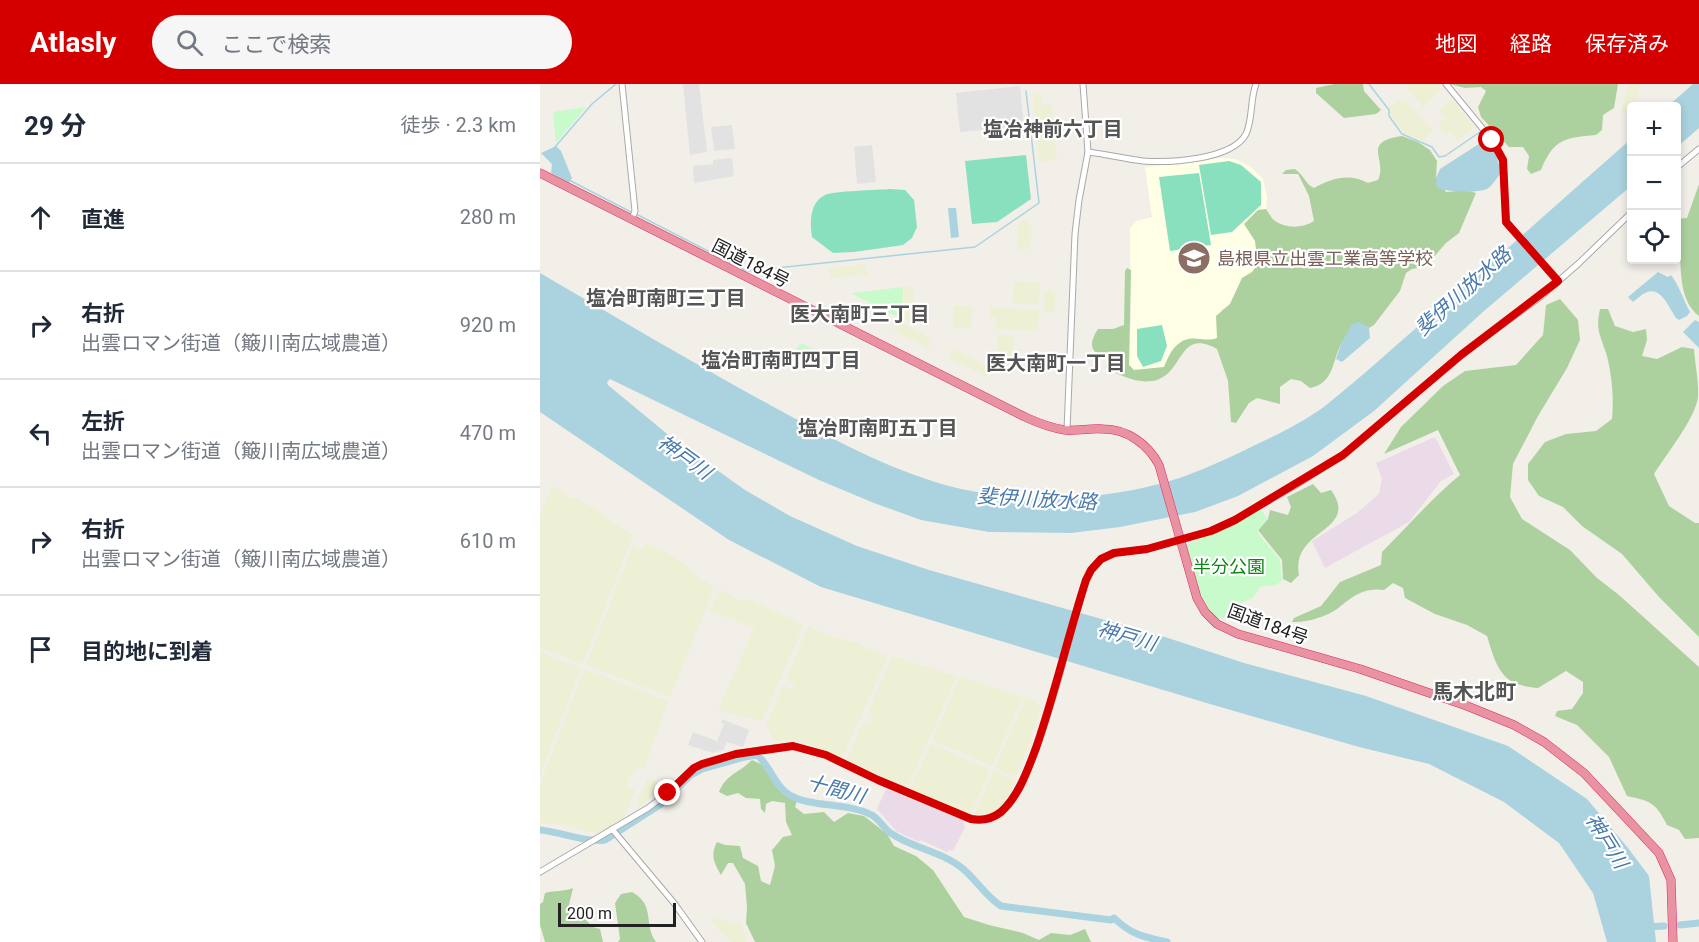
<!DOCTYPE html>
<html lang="ja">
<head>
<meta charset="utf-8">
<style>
  :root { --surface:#fff; --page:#f6f6f7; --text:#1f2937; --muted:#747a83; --line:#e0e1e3; --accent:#d40000 }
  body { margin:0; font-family:Roboto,"Noto Sans JP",sans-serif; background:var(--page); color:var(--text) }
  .controls { position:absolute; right:18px; top:18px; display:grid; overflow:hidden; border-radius:6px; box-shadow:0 3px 9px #0003 }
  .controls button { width:54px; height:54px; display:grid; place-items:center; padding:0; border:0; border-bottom:2px solid var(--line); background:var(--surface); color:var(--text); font:30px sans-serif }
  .scale { position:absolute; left:18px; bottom:15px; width:118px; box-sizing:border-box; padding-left:6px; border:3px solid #222; border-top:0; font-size:16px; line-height:21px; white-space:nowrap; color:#222; -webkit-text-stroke:4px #fff; paint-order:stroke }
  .stop { position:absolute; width:18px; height:18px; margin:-14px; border:4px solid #d40000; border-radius:50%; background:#fff }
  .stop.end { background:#d40000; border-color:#fff; box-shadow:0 2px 6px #0008 }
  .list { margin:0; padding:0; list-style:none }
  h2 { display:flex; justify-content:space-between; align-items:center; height:78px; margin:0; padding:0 24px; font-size:26px }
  h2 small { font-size:20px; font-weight:400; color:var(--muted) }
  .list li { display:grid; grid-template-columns:39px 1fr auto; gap:18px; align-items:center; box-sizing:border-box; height:108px; padding:0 24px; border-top:2px solid var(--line) }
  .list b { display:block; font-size:22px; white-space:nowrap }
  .list p { margin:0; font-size:20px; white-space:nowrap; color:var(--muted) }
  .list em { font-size:20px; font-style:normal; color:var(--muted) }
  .icon { flex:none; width:33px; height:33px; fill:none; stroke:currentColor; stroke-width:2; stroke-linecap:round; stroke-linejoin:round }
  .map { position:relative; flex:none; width:1159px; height:858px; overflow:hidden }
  header { display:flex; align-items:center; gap:36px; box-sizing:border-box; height:84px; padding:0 30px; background:var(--accent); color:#fff }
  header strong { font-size:28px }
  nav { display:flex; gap:33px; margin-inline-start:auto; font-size:21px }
  .search { width:420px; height:54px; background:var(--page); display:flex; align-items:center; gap:15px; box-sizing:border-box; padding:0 21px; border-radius:33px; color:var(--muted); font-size:22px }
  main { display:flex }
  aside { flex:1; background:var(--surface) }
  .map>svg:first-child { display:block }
</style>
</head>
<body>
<header>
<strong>Atlasly</strong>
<div class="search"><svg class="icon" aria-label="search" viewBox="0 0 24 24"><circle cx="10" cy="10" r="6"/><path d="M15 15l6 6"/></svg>ここで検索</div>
<nav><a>地図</a><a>経路</a><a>保存済み</a></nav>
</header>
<main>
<aside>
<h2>29 分<small>徒歩 · 2.3 km</small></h2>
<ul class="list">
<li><svg class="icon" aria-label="ahead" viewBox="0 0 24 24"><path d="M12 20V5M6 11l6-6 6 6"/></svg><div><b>直進</b></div><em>280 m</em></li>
<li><svg class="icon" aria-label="right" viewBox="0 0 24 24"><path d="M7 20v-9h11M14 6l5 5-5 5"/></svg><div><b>右折</b><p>出雲ロマン街道（簸川南広域農道）</p></div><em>920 m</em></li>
<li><svg class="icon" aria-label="left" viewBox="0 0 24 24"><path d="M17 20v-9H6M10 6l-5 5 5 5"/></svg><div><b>左折</b><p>出雲ロマン街道（簸川南広域農道）</p></div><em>470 m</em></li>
<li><svg class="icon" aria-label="right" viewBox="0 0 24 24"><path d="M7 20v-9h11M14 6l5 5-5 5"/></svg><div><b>右折</b><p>出雲ロマン街道（簸川南広域農道）</p></div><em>610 m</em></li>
<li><svg class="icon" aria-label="arrive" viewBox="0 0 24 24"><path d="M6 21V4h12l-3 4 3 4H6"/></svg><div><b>目的地に到着</b></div></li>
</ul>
</aside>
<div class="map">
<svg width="1159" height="858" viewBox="0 0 1159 858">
  <rect width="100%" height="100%" fill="#f2efe9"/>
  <g fill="#ebdbe8">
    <path d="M895,353L914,390L901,397L869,438L785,484L772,457L817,429L839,410L842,395L836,379Z"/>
    <path d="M346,705L423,736L425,743L413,767L409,766L407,768L381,756L379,758L356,747L337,725Z"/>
  </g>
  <path fill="#ffffe5" d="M682,74L695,75L711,83L723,95L727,113L726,125L718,126L710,148L715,157L718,180L712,188L702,194L690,220L681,226L677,254L671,256L647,255L632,265L624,283L594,286L589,281L591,233L590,144L596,137L612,133L605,83Z"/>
  <g fill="#eef0d5">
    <path d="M866,0H898L901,5L883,23L869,8Z"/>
    <path d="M1089,0H1100L1095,22H1092L1091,30H1083L1082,22Z"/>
    <path d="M493,9H500L502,21H512L517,76L501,78L498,74Z"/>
    <path d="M864,15L893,46L883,57L864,49L851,32L848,22Z"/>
    <path d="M912,15L934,43L918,57L910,48L905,51L898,41L905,34L899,26Z"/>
    <path d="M486,135L492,145L490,165H477L478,140Z"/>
    <path d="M326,180L327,191L290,194L289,184Z"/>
    <path d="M474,197L500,198L499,220L472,219Z"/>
    <path d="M373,202V238L364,234V203Z"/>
    <path d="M504,206L515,207V228H504Z"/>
    <path d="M413,222H433L431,244H413Z"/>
    <path d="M450,223L499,226L498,247L456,245V234L450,233Z"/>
    <path d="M359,238L393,255L388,264L354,247Z"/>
    <path d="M457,251L474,252L472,273H458Z"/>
    <path d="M413,264L451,284L447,293L408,274Z"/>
    <path d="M12,401L29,413L39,415L68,433L73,439L93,451L43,580L0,564V431Z"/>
    <path d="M106,459L125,467L149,483L154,490L172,501L173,508L130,613L46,581L93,461L102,466Z"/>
    <path d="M180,505L201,517L210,515L264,541L222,637L178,626L214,544L170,527Z"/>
    <path d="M268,542L287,551L319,559L326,564L348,572L302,675L268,660L251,656L234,657L226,641L243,602L251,606L255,600L246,596Z"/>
    <path d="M0,568L41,584L0,691Z"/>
    <path d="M352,572L417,592L367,705L306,677L323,638L329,639L333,631L328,628Z"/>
    <path d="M44,585L128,617L104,685L98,682L96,685H94L86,702L95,706L84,734L59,749L49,748L25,741L0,739V701Z"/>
    <path d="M420,592L483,613L452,682L392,656Z"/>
    <path d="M486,613L501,621L492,653L476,693L455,684Z"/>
    <path d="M391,659L450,686L430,732L370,706Z"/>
    <path d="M454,687L475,696L468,713L461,723L453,729L434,731Z"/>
    <path d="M107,694L116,697L123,705L100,722L97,720Z"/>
    <path d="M177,833L181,837L186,836L194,840L201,838L207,858H191L171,838Z"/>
  </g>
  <g fill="#add19e">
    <path d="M794,0H823L824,7L841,26L836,30L804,34L776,9V4Z"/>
    <path d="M910,0H1078L1074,24L1063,31L1062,46L1056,51C1025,54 1014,54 1001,86L991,90L987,85L989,72L983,63H969L941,33L938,23L946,7L941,3L925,4Z"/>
    <path d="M862,52L878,58L890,66L897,77L896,94L906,108L927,106L936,109L919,149L906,159L885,183L872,185L866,189L860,207L834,241L829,244L819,239C814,245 805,252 801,260C792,278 794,299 770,304L761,297L751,295L740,303V320L717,314L709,319L696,339L691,338L688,297L677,265C639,244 644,287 617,296C599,301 581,292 566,284L567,275C550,268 548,260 558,245H573L584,241L585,187L587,184L591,186L589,281L594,286L624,283C629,271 635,258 648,255C658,253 667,258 677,254L676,232L690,220L702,194L712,188L718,180L715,157L704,140L718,126L726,125C728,128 732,135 735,137C747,145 763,144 774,137L769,112L758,90H742L746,86L755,85C764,91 765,100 774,104C792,94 809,89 828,99L838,96C848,75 820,58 862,52Z"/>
    <path d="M1159,100V232C1138,216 1141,183 1140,159L1137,157L1136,135L1147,134Z"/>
    <path d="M1020,215L1038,236L1040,256L1027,284L998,332L973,380L970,413L982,435L1030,466L1057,494L1079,511L1159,583V754L1145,755L1139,746L1127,741C1116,719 1111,717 1087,712L1069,673L1037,641L1015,632L1017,627L1032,625L1043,609V598L1026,587L998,604C990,603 980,602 973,598C957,590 952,568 947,552L927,541L895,530L865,514L863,504L853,499L844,506C823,503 812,513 797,525C785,533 766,539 752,538L754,534L781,522L800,498L841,481L842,468C868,442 892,414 920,391L898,346L844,370L861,343L903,302L925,287L976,281L1003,251L1006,221Z"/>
    <path d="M1060,225H1068L1075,242L1093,248L1106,245L1107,256L1102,272L1117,275L1142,263L1154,265C1155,280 1159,298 1158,313C1156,333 1126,371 1114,390L1129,422L1155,439H1159V553L1119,513L1082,470L1042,442L1023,423L999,412L988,396V380L1005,358L1026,350L1056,347L1072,335C1074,313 1072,293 1067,272C1061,252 1055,247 1060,225Z"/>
    <path d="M773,400L781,409L791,406C821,448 750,444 759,491L751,499L743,495L742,476L718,446L728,435L730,426L748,431L751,423L747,413Z"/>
    <path d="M212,676L221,680L243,708L257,717L255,723L264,730L284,728L294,738L308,729L324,732L347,750L354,762L376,772L393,786L424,833L449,841L483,849L499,856L511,849L530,851L545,845L551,858H215L206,839L207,823L205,800L193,779H188L181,791C174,779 170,771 177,758L185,761L200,762L203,774L218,782L221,797L230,801L235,782L232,766L243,753L252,751L246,738L245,719L232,717L226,720L225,729L221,725L220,715L206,714L198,709L187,712L179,708C187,689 198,690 212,676Z"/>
    <path d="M33,804L28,825L43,833L53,843L60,845L63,858H5L0,841V820L3,818L5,809C15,806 23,808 33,804Z"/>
    <path d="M92,808C116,821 103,840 116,858H78L80,855L75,819L81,810Z"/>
  </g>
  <g fill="#c8facc">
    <path d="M46,23L16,59L13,28Z"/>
    <path d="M363,203L362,235L312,210L313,209Z"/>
    <path d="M263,260L279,268L271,286L252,275L259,261Z"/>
    <path d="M720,425L728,435L717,448L740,476L742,497L736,501L721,502L713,514L694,522L684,534L675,535L661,517L646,461L685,444Z"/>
  </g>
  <g fill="#88e0be">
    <path d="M486,71L491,115L457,138L432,140L425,77Z"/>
    <path d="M689,77L701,81L721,98V121L692,148L671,151L659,81Z"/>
    <path d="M659,89L671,161L630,167L619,93Z"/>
    <path d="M350,105L365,106L374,116L377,143L372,154L363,161L314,168L293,169L272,153C270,139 269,119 285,111C292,107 339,106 350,105Z"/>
    <path d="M622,241L627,262L621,277L603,283L597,272V245Z"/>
  </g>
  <g fill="#e2e2e2">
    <path d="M143,0H159L167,68L150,71Z"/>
    <path d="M480,2L484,42L420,48L416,9Z"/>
    <path d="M192,41L195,65L174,67L171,43Z"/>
    <path d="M332,61L336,98L317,100L314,63Z"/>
    <path d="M192,74L194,92L154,99L153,82L173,80V76Z"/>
    <path d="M182,635L209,646L203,663L187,658L183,666L173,669L148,661L153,648L177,657L184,640L181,638Z"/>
  </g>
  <g fill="#aad3df">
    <path d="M1153,0H1159V44L1137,63L1136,22H1128Z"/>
    <path d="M1091,55V102L944,227L834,327L773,372L698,412L655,428L580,443L531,449L449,448L381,436L334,419L279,396L70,295L67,298L68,301L132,354L205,406L250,432L317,462L389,486L625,553L704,579L826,612L968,662L1047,715L1088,764L1109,792L1116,858H1067L1053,809L1019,759L964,718L889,680L819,663L670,620L281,503L189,456L0,328V189C77,234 153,279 232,322C283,350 336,379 392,397C464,420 546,419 619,400C650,392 678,379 707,365C733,353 762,339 785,322C823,292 859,258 896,227C962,170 1026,112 1091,55Z"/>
    <path d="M945,56H949C956,67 959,77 960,90C956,95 952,102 947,105C938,109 906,108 897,104L896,94L900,85Z"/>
    <path d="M16,62L21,67L32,94L29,99L11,89L12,80L1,69Z"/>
    <path d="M408,124H416L419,153L411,154Z"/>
    <path d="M1118,188L1128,193L1131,191C1140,203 1143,215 1150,228L1147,232L1139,236L1136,234C1129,224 1121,201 1105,209C1101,211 1097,215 1093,218L1088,213Z"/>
    <path d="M1155,236L1159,238V264L1143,248Z"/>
    <path d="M819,238L829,244L830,254L802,278L796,275L801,260L812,240Z"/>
  </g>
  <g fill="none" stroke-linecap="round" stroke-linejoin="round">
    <g stroke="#aad3df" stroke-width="1.5">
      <path d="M829,0L849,26V32L862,50L892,63L899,73L905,72L940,48"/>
      <path d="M15,63L52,20L76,0"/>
      <path d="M29,96L91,128"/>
      <path d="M96,130L207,187L435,163L499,119L486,7"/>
    </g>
    <g stroke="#aad3df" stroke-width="7">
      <path d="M0,746C21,748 47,759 65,756L121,720L151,691L162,685L205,673L217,671C230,681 234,701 248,710C269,724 307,718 332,731C340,736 344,745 352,750C373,764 402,768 422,784C437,796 445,812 461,822L571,836L574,834C592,851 603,853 627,858"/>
      <path d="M1140,841L1159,839"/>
      <path d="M1106,843L1124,842"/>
    </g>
    <g stroke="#a9a9a9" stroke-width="7">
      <g id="minor">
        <path d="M82,0L95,127L92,135"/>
        <path d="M906,0L952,56L963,76L966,138L1018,197"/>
        <path d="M548,68C566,70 585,75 603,77C629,79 692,76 706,50C713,35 710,15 716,0"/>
        <path d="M1136,84L1159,65"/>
        <path d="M527,346L535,150L539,116L548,68L543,0"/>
        <path d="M72,745L134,819L162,858"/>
        <path d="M0,788L108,724L128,709L154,684L196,670L226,665L253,662L286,671L338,696L424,732C436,736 447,738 458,730C498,701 529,547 546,496L551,486L561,475L574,469L607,465L671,447L695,436L756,401L803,371L921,271L999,214L1038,180L1092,128"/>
      </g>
    </g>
    <g stroke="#dc2a67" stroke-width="9">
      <path id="highway" d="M0,89L485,333C498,339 511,344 525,346C538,347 551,344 563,345C587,345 608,360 619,381L657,514L665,528L677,540L698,550L820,585L927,622L974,641L1004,658L1044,689L1119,769L1131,796L1133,858"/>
    </g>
    <use href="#minor" stroke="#fff" stroke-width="5"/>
    <use href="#highway" stroke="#e892a2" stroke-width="8"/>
  </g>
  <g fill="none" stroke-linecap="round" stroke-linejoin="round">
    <path stroke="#d40000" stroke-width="8" d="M128,709L154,684L162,680L196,670L253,662L286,671L338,696L431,735C442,737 452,735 461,728C479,712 488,685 496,664C515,609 528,552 546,496L551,486L561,475L574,469L607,465L671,447L695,436L803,371L921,271L1018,197L966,138L963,76L952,56"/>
  </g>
  <defs>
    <g id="school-disc" transform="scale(1.725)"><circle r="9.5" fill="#8d6e63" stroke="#fff"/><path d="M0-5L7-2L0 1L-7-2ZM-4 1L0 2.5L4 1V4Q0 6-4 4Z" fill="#fff"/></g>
  </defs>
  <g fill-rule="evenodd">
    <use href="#school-disc" x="654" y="174"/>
  </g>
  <g text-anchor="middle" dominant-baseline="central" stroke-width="4.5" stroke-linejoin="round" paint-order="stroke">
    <g font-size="18" fill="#785e54" stroke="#fff" text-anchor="start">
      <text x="677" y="174">島根県立出雲工業高等学校</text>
    </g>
    <g font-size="18" fill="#222" stroke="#fff">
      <text transform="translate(211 179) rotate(27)">国道184号</text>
      <text transform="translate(728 540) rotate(20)">国道184号</text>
    </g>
    <g font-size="18" fill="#0c8416" stroke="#fff">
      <text x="689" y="482">半分公園</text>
    </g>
    <g font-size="20" font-weight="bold" fill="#555" stroke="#fff">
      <text x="513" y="45">塩冶神前六丁目</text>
      <text x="126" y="214">塩冶町南町三丁目</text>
      <text x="320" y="230">医大南町三丁目</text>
      <text x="241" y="276">塩冶町南町四丁目</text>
      <text x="516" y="279">医大南町一丁目</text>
      <text x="338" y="344">塩冶町南町五丁目</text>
    </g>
    <g font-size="20" font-style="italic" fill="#4a7aab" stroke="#fff">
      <text transform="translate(923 207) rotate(-42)">斐伊川放水路</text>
      <text transform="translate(145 373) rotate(36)">神戸川</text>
      <text transform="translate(497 415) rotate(3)">斐伊川放水路</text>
      <text transform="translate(587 552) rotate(16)">神戸川</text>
      <text transform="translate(296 705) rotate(15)">十間川</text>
      <text transform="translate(1067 757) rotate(58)">神戸川</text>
    </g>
    <g font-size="21" font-weight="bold" fill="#555" stroke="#fff">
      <text x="934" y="608">馬木北町</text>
    </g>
  </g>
</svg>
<div class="controls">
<button>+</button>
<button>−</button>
<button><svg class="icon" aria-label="locate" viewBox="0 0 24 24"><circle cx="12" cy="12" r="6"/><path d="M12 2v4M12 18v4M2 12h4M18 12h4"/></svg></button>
</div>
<div class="scale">200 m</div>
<div class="stop" style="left:952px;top:56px"></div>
<div class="stop end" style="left:128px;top:709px"></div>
</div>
</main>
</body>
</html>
